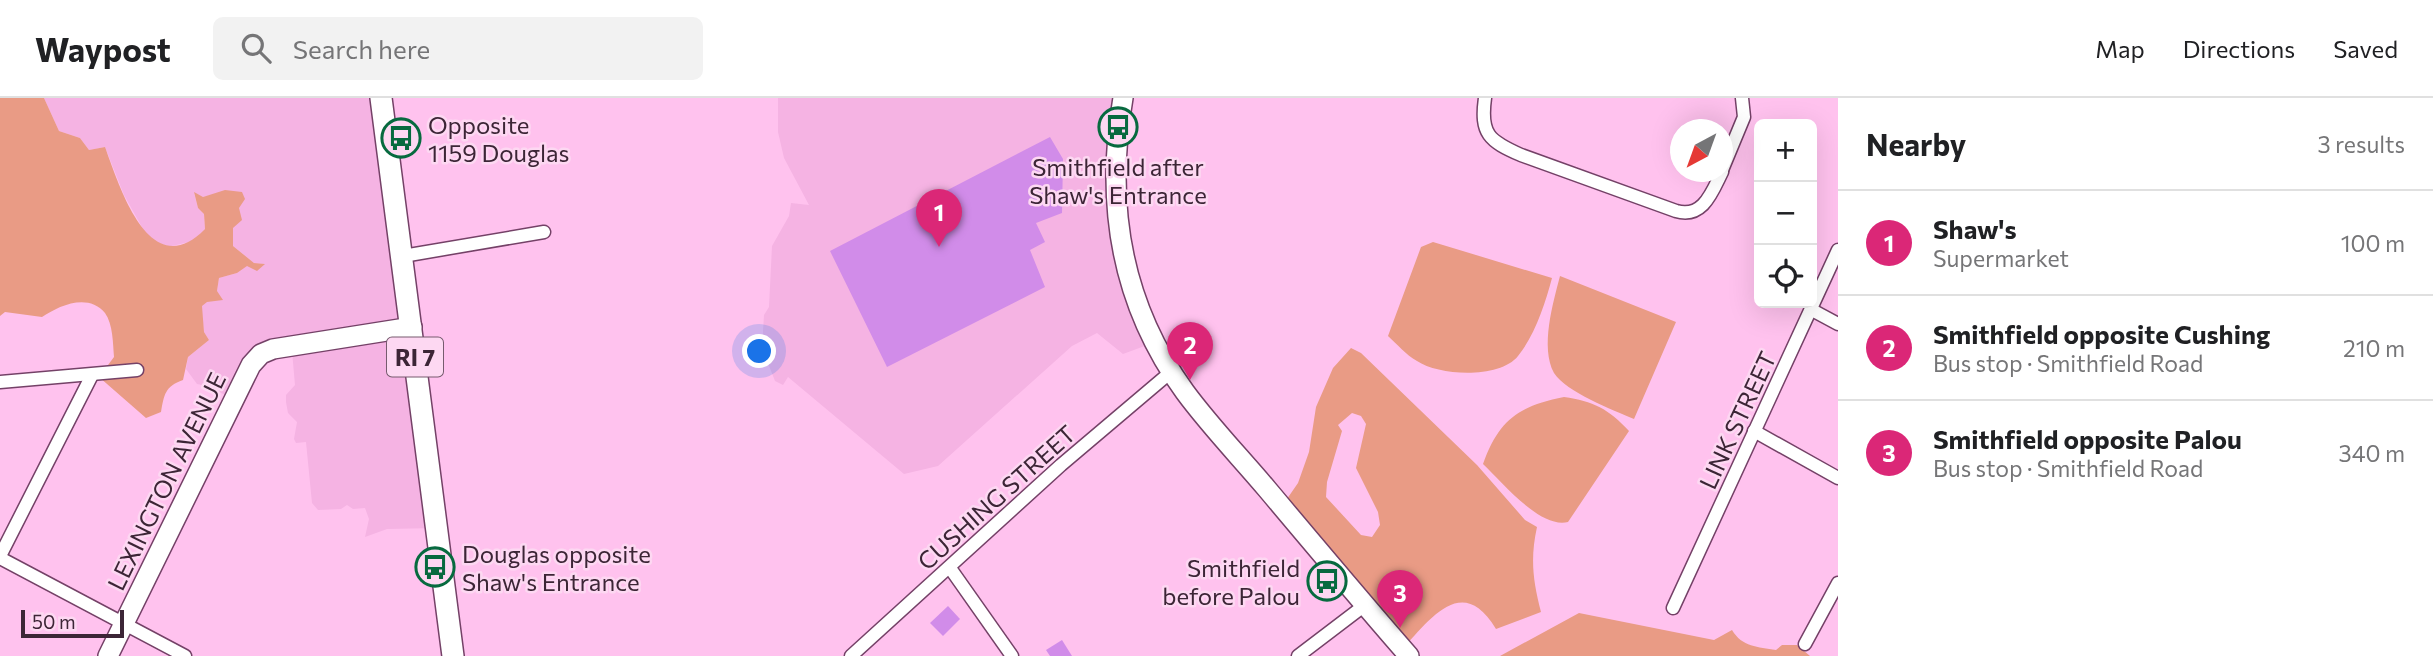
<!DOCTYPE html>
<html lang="en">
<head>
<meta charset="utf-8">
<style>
  :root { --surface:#fff; --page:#f2f2f2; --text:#202124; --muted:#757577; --line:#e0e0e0; --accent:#db2777 }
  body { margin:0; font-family:Commissioner,sans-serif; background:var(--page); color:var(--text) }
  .controls { position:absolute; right:21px; top:21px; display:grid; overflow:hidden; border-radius:10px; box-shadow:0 7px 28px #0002 }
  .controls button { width:63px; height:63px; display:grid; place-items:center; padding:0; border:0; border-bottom:2px solid var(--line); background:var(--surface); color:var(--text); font:35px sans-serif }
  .compass { position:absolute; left:1670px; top:21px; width:63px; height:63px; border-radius:50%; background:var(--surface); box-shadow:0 7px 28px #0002; rotate:221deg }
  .scale { position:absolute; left:21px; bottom:18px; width:103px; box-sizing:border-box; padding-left:7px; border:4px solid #3c2536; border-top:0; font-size:19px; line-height:24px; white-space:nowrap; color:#3c2536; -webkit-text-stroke:5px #fdd8f2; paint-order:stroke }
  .you { position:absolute; left:760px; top:254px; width:24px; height:24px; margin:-18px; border:5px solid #fff; border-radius:50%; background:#1a73e8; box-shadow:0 0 0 10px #1a73e833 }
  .badge { display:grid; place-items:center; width:46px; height:46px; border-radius:50%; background:var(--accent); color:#fff; font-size:23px; font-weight:700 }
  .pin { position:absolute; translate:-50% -58px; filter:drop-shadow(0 2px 4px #0008) }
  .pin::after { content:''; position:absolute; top:37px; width:24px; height:21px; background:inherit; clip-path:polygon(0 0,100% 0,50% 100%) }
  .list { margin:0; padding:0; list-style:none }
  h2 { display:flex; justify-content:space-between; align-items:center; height:91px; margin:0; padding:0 28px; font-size:30px }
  h2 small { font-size:23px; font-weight:400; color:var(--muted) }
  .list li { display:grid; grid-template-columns:46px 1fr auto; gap:21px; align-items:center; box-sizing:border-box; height:105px; padding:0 28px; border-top:2px solid var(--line) }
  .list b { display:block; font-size:26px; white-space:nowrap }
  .list p { margin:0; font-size:23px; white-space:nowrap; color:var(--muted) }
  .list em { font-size:23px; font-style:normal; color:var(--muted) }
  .icon { flex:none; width:38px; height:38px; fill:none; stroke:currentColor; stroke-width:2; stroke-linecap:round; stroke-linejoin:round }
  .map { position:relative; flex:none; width:1838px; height:558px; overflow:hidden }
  header { display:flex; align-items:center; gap:42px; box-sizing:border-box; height:98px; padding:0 35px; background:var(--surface); border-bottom:2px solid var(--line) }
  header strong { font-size:33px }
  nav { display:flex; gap:38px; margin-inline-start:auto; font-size:24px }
  .search { width:490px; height:63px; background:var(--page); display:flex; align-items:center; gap:18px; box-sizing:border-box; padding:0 24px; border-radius:10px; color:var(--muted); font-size:26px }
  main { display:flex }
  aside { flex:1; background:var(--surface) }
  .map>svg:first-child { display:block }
</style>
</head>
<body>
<header>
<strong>Waypost</strong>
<div class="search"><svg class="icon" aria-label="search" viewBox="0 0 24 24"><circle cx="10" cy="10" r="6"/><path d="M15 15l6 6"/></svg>Search here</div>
<nav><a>Map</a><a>Directions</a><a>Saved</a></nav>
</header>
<main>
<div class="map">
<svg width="1838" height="558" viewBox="0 0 1838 558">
  <rect width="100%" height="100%" fill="#ffc2ee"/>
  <g fill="#f5b3e3">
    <path d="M44,0H383L437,430L387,431L365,439L369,421L365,410L353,411L347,407L341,411L318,412L312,405L306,344L296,345L294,341L297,324L288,315L286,304V297L295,287L292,253L273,254L231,301L212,289L197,286L186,271L188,259L209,242L204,234L201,208L217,193L219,180L237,175L247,167L264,166L254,165L233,148V130L220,95L203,99L194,95L198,110L204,116L205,131L193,143L168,149L148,140L124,97L105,49L89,52L80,40L59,33Z"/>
    <path d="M778,0H1129L1125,18V127L1150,246L1123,256L1097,235L1072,248L938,368L904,376L788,279L783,287L775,283L762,250L764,217L769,209L772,148L789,118L791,105L809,107L784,60L778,34Z"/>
  </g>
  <g fill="#e99b85" fill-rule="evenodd">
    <path d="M0,0H44L59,33L80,40L89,52L105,49C120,90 150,187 205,131L204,116L198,110L194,94L203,99L225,92L242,94L245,101L239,110L242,122L233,130V148L254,165L265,166L257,173L247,168L237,175L219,180L217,193L223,202L207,204L202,208L204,234L209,242L188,259L183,282C165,288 164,297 161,314L146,320L99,279L114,259C113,246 113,226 105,215C88,194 58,208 42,219L5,214L0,218Z"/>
    <path d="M1433,144L1552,180C1545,206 1535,237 1518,258C1500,281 1439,278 1417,263C1406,257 1397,246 1388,238L1421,149Z"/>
    <path d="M1560,178L1676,224L1634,321C1613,312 1566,294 1554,275C1540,249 1553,205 1560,178Z"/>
    <path d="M1351,250L1361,255L1477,367L1525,422L1537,429C1530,461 1533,483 1541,514L1496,531C1463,476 1432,519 1404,549L1280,411L1298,385L1309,354L1316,309L1333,270ZM1352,315L1361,318L1366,326L1356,370L1378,414L1380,427L1372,439L1361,437L1326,399L1327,384L1342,333L1338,327Z"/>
    <path d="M1564,299C1593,303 1609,311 1629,333L1568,424C1540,431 1502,384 1483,366C1499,321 1519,308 1564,299Z"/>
    <path d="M1579,515L1714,542L1732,532C1742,549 1758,549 1776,552L1782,547H1797L1810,558H1500Z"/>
  </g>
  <g fill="#d18ce9">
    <path d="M1050,39L1063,61L1062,115L1036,125L1045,144L1030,152L1045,189L887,269L830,153Z"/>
    <path d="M948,508L960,521L943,538L930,525Z"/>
    <path d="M1062,542L1072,558H1050L1046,552Z"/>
  </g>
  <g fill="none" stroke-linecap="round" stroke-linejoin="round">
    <g stroke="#744167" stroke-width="15">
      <g id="street">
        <path d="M1485,0C1480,36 1489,43 1521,57L1676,113C1703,121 1712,94 1722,74"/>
        <path d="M1722,72L1744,19L1742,0"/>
        <path d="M403,158L544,134"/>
        <path d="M1812,212L1838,226"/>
        <path d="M0,284L137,272"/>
        <path d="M1754,333L1838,380"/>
        <path d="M0,458L92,277"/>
        <path d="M0,460L185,558"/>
        <path d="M950,470L1012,558"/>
        <path d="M1673,510L1838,152"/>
        <path d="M1805,546L1838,485"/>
        <path d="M851,558L1061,367L1172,273"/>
        <path d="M1298,558L1365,507"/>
      </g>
    </g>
    <g stroke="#744167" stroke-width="22">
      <g id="secondary">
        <path d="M1123,0C1105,105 1121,206 1185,294C1210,328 1240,359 1267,391C1314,447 1361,503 1409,558"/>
        <path d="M108,558L251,267L261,256L273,251L412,229"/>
      </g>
    </g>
    <g stroke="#744167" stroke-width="24">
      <path id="primary" d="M381,0L453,558"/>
    </g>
    <use href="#street" stroke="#fff" stroke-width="12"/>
    <use href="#secondary" stroke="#fff" stroke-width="19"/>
    <use href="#primary" stroke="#fff" stroke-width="21"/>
  </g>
  <defs>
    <g id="bus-ring" transform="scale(2.0125)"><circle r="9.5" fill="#fdd8f2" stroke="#076a3f" stroke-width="1.5"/><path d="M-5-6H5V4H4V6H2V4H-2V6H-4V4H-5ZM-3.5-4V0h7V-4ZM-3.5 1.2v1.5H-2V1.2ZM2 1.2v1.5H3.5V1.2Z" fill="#076a3f"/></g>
  </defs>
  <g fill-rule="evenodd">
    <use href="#bus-ring" x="1118" y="29"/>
    <use href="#bus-ring" x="401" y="40"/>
    <use href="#bus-ring" x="435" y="469"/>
    <use href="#bus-ring" x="1327" y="483"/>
  </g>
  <g text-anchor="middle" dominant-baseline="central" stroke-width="5" stroke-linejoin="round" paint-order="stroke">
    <rect fill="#fdd8f2" stroke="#765b6e" stroke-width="2" x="387" y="239.5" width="56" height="39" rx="5"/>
    <g font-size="23" font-weight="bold" fill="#3c2536">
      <text x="415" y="259">RI 7</text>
    </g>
    <g font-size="24" fill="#3c2536" stroke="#fdd8f2" text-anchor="start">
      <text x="428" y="26">Opposite<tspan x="428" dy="28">1159 Douglas</tspan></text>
      <text x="1118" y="68" text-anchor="middle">Smithfield after<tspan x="1118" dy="28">Shaw's Entrance</tspan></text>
      <text x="462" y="455">Douglas opposite<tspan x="462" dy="28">Shaw's Entrance</tspan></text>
      <text x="1300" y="469" text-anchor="end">Smithfield<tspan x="1300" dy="28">before Palou</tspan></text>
    </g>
    <g font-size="24" fill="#3c2536" stroke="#fdd8f2">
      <text transform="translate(1737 322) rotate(-65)">LINK STREET</text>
      <text transform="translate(166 383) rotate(-64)">LEXINGTON AVENUE</text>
      <text transform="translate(996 399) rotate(-42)">CUSHING STREET</text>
    </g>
  </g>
</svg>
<div class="controls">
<button>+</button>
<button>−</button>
<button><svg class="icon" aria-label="locate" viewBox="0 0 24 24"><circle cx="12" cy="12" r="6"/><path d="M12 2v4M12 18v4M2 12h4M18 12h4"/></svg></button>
</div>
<svg class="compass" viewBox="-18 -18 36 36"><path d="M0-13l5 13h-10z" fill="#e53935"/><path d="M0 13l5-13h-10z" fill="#757577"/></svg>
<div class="scale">50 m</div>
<div class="you"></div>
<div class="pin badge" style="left:939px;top:149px">1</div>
<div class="pin badge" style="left:1190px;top:282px">2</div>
<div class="pin badge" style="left:1400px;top:530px">3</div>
</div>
<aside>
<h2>Nearby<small>3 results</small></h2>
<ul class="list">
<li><span class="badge">1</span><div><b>Shaw's</b><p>Supermarket</p></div><em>100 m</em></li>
<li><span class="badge">2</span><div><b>Smithfield opposite Cushing</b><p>Bus stop · Smithfield Road</p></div><em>210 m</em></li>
<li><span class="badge">3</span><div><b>Smithfield opposite Palou</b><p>Bus stop · Smithfield Road</p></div><em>340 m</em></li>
</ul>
</aside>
</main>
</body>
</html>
